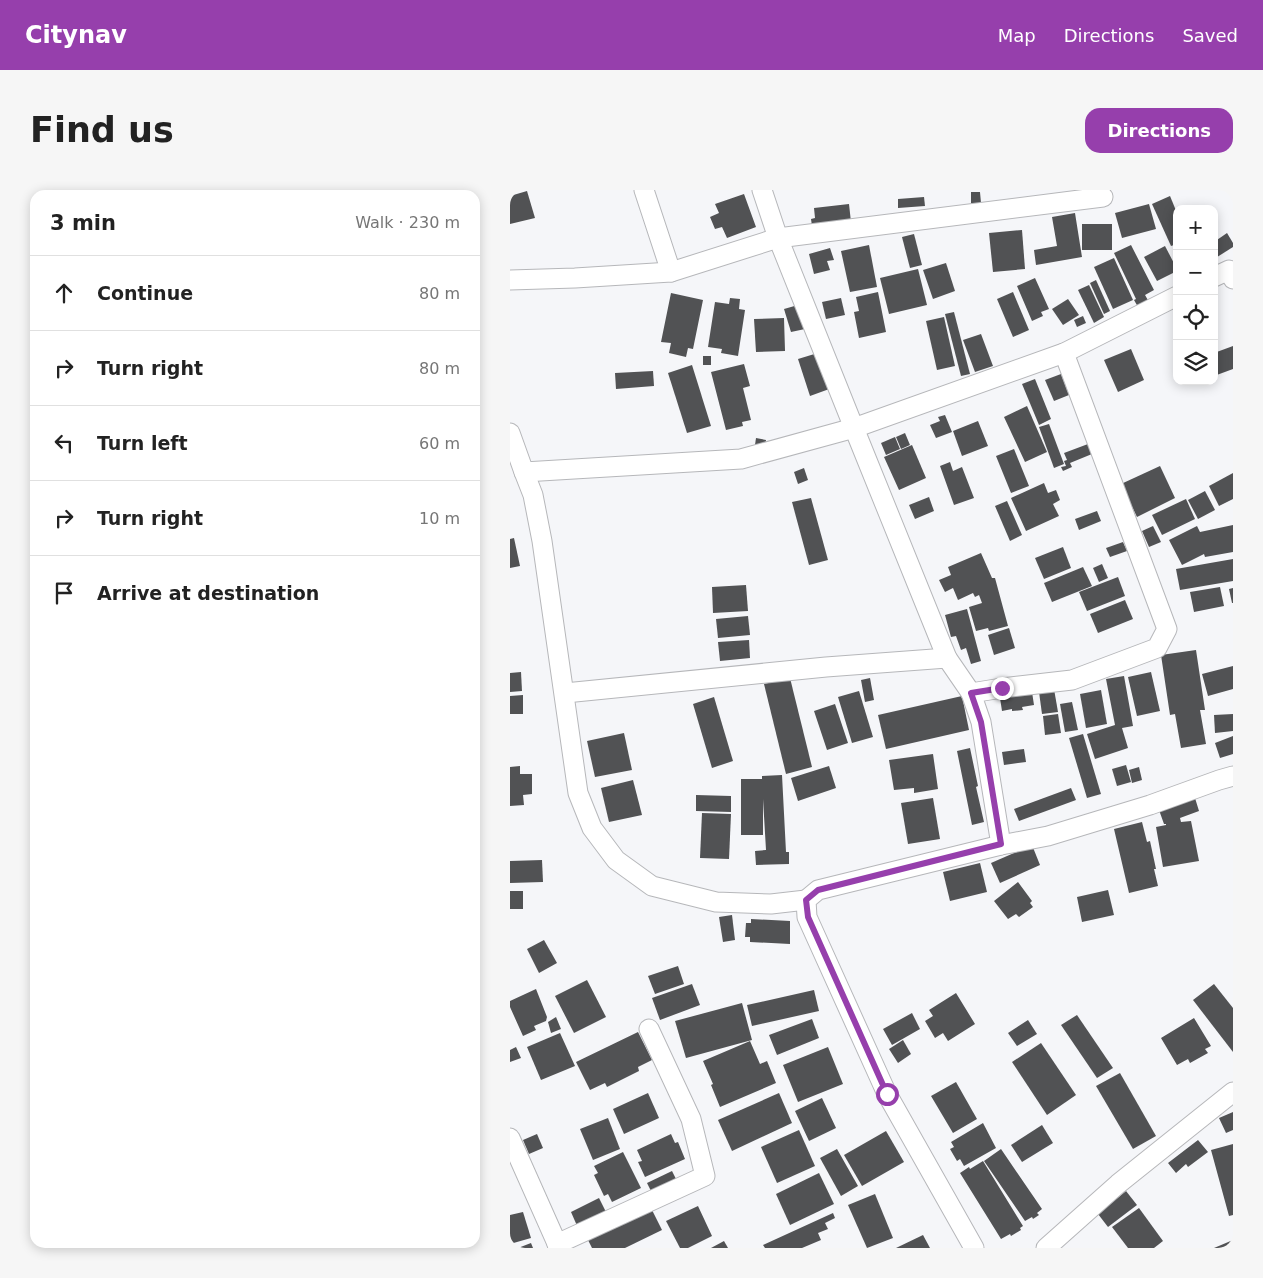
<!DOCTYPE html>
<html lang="en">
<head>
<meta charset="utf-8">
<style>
  :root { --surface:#fff; --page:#f6f6f6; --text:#222; --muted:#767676; --line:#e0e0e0; --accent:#963fac }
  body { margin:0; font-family:"DejaVu Sans",sans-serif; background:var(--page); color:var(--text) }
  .controls { position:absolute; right:15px; top:15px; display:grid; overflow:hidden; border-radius:10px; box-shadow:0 2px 12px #0003 }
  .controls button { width:45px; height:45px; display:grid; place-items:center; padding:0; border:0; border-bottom:1px solid var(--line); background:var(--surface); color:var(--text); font:25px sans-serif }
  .stop { position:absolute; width:15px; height:15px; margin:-11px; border:4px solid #963fac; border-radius:50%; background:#fff }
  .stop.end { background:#963fac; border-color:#fff; box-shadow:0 1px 5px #0008 }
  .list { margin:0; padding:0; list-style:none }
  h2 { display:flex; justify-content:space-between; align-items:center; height:65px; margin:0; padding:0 20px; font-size:21px }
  h2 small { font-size:16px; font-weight:400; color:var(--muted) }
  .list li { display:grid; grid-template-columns:32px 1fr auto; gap:15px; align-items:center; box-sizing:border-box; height:75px; padding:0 20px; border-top:1px solid var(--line) }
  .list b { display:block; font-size:19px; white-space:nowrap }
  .list em { font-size:16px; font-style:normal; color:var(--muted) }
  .icon { flex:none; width:28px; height:28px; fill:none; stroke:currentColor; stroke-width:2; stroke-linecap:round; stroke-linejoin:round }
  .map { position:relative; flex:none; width:723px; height:1058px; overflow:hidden; border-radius:15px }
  header { display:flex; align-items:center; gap:30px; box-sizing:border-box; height:70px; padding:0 25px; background:var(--accent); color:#fff }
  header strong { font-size:24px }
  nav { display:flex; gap:28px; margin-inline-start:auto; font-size:18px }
  .intro { display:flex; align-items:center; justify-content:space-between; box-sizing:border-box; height:120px; padding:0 30px }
  h1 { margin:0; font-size:35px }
  .button { padding:12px 22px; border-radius:15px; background:var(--accent); color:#fff; font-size:18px; font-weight:700 }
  main { display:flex; gap:30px; padding:0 30px }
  aside { flex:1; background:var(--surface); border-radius:15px; box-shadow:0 2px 12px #0003 }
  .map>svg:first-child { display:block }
</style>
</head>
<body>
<header>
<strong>Citynav</strong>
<nav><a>Map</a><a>Directions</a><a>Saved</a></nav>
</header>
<div class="intro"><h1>Find us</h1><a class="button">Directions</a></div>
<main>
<aside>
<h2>3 min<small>Walk · 230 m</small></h2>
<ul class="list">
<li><svg class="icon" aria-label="ahead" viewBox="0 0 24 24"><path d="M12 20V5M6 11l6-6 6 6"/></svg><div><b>Continue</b></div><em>80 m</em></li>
<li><svg class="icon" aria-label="right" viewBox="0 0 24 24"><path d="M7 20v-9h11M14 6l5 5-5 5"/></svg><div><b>Turn right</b></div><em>80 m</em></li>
<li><svg class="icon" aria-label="left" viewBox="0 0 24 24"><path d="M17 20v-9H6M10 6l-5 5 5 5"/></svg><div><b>Turn left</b></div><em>60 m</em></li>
<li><svg class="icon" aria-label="right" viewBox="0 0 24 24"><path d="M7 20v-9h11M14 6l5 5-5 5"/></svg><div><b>Turn right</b></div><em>10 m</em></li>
<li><svg class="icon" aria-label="arrive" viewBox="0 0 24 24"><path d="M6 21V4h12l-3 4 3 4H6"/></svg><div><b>Arrive at destination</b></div></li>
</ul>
</aside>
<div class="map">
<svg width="723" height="1058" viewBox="0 0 723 1058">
  <rect width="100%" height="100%" fill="#f5f6f9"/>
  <g fill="#515254">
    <path d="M17,1L25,28L0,34V6Z"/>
    <path d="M461,2H470L471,13H461Z"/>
    <path d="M234,4L246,37L217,48L212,37L205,39L200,27L209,23L205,14Z"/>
    <path d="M660,6L667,23V54L661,56L642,14Z"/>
    <path d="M414,7L415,16L388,18V9Z"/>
    <path d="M339,14L341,32L302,36L301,29L305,28L304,18Z"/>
    <path d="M639,14L646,39L612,48L605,23Z"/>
    <path d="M565,23L572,67L526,75L524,60L547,56L542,27Z"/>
    <rect x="572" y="34" width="30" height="26"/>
    <path d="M512,40L515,79L483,82L479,43Z"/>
    <path d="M717,43L723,53V57L704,69V52Z"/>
    <path d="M404,44L412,75L400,78L392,47Z"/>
    <path d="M359,55L367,97L340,102L331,61Z"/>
    <path d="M621,55L644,100L635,105L639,112L628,117L624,110L626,109L604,63Z"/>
    <path d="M655,56L667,79V81L647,91L634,67Z"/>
    <path d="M320,58L324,70L317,71L320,80L304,84L299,64Z"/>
    <path d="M604,68L623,110L603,119L584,77Z"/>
    <path d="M436,73L445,101L423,109L413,80Z"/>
    <path d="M408,79L417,115L379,124L370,88Z"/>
    <path d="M525,88L539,119L531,122L533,126L522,131L507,96Z"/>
    <path d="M586,90L600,121L594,124L580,93Z"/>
    <path d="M579,95L594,127L584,133L568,100Z"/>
    <path d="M368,102L376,142L349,148L344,122L349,121L346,107Z"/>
    <path d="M503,102L519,140L503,147L487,109Z"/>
    <path d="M161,103L193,110L183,159L178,158L176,167L159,163L161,153L151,152Z"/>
    <path d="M220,108L230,109L229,119L235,120L228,166L211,163L212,159L198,157L205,112L219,114Z"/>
    <path d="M331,108L335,125L316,129L312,112Z"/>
    <path d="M558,109L569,125L553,135L542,119Z"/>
    <path d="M288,115L295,139L281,142L274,119Z"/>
    <path d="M444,122L460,184L451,186L435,124Z"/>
    <path d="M573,126L576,133L567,137L564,130Z"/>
    <path d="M434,127L445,176L427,180L416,131Z"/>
    <path d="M274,128L275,161L246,162L244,129Z"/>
    <path d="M471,144L483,176L465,182L453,150Z"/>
    <path d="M723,156V179L704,186V163Z"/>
    <path d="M621,159L634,190L608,202L594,170Z"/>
    <path d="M311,162L322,198L300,206L288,169Z"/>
    <rect x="193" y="166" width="8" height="9"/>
    <path d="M234,174L240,196L233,198L241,230L232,232L233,236L216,240L201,182Z"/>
    <path d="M182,175L201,236L177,243L158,183Z"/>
    <path d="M143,181L144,196L106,199L105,183Z"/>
    <path d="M551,184L559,205L544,211L535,190Z"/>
    <path d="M525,189L541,229L529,235L512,194Z"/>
    <path d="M517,216L537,262L515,272L494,227Z"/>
    <path d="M435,225L442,242L426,248L420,235L430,231L428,227Z"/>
    <path d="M468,231L478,256L452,266L443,241Z"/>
    <path d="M539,234L554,274L544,278L529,237Z"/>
    <path d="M395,243L400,255L391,259L386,247Z"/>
    <path d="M385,247L390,259L376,265L371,253Z"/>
    <path d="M246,248L256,250L255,257L245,255Z"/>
    <path d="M578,254L582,264L560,273L562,277L553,281L551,277L556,276L554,271L557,270L554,263Z"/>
    <path d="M402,255L416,288L389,300L374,267Z"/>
    <path d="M504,259L519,296L501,303L486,266Z"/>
    <path d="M440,272L443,281L452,277L464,308L444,315L430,276Z"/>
    <path d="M650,276L665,308L627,327L611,294Z"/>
    <path d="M294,278L298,290L288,294L284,282Z"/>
    <path d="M723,283V309L709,316L699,296Z"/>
    <path d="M534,293L538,303L546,300L550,310L543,314L549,326L516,341L501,308Z"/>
    <path d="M695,301L705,320L688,329L678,310Z"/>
    <path d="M419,307L424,321L405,329L399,315Z"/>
    <path d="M301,308L318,370L299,375L282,312Z"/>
    <path d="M676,309L685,329L652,345L642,325Z"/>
    <path d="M497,311L512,345L500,351L485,316Z"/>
    <path d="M587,321L591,331L569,340L565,329Z"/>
    <path d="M723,335V362L695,367L694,364L672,375L659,350L687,336L690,342Z"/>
    <path d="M643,336L651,352L639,357L632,341Z"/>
    <path d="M4,348L10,376L0,378V349Z"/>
    <path d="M613,352L617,361L600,367L596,358Z"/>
    <path d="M553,357L561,378L534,389L525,368Z"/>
    <path d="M471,363L482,388H485L498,436L479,441L478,438L466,441L459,417L472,413L469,405L465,407L463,403L448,410L443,398L435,402L429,390L441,385L438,377Z"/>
    <path d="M723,369V391L670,400L666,379Z"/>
    <path d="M592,374L598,388L589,392L583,378Z"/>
    <path d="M573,377L582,396L542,412L534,393Z"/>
    <path d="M608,387L615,406L577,421L569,402Z"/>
    <path d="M236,395L238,421L203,423L202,397Z"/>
    <path d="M710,397L714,416L684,422L680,402Z"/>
    <path d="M723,398V413H722L719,399Z"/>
    <path d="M615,410L623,429L588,443L580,424Z"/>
    <path d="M457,419L471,471L461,474L456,458L451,460L446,446L441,447L435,425Z"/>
    <path d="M238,426L240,445L208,448L206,429Z"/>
    <path d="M499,438L505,458L484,465L478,445Z"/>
    <path d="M239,450L240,468L210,471L208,452Z"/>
    <path d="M686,460L695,520H690L696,554L671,558L665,524L660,525L651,465Z"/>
    <path d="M723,476V499L698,506L692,484Z"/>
    <path d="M11,482L12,501L0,502V483Z"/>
    <path d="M641,482L650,521L627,526L618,487Z"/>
    <path d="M614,486L623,536L612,538L618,558L585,569L577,544L605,535L596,489Z"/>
    <path d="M280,488L302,577L276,584L254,494Z"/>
    <path d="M360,488L364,510L355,512L351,490Z"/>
    <path d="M544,499L548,522L532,524L529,502Z"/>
    <path d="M591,500L597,534L576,538L570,504Z"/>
    <path d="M349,501L363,547L342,553L328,507Z"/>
    <path d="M522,502L524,515L512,517L513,520L502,521V519L492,521L490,508Z"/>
    <path d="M13,505V524H0V506Z"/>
    <path d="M452,506L459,540L376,559L368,525Z"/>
    <path d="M204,507L223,571L202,578L183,514Z"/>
    <path d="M562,512L568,540L555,542L550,514Z"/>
    <path d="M325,514L338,553L317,560L304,521Z"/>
    <path d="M548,524L551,543L535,545L533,526Z"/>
    <path d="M723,524V541L705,543L704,525Z"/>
    <path d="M114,543L122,580L85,587L77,551Z"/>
    <path d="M573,544L591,604L577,608L559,548Z"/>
    <path d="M723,546V564L710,568L705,553Z"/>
    <path d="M460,558L468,596L466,597L474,632L462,635L447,561Z"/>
    <path d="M514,559L516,572L494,575L492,562Z"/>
    <path d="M423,564L428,599L404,603V598L384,600L379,570Z"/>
    <path d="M616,575L621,592L607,596L602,579Z"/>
    <path d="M10,576V584H22V604L13,605L14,615L0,616V577Z"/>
    <path d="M319,576L326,598L288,611L281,588Z"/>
    <path d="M629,577L632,590L622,593L619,580Z"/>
    <path d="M272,585L276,662H279V674L246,675L245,661L256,660L253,609V645H231V589H252V586Z"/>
    <path d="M123,590L132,625L99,632L91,598Z"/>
    <path d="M561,598L566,610L509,631L504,619Z"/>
    <path d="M186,605L221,606V622L186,621Z"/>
    <path d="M423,608L430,649L398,654L391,613Z"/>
    <path d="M685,608L689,621L670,628L671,632L681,631L689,671L653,677L646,637L656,635V634H654L649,620Z"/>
    <path d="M192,623L221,624L219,669L190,668Z"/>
    <path d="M632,632L637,652L640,651L646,679H644L648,696L619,703L604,639Z"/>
    <path d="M522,655L530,675L490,693L481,673Z"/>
    <path d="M32,670L33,692L0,693V671Z"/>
    <path d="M470,673L477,702L440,711L433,682Z"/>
    <path d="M508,692L522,711L520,713L523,717L509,727L506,724L498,729L484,711Z"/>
    <path d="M598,700L604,725L572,732L567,707Z"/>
    <rect x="0" y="701" width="13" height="18"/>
    <path d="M222,725L225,750L213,752L209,727Z"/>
    <path d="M241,729L280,731V754L240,752V747H235L236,733H241Z"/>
    <path d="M34,750L47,773L29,783L17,759Z"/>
    <path d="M168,776L174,794L145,804L138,786Z"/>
    <path d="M77,790L96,827L64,843L45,806Z"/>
    <path d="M182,794L190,815L150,830L142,808Z"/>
    <path d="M704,794L723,818V862L683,810Z"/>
    <path d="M26,799L37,827L36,831L24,836L26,840L13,846L0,817V811Z"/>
    <path d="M304,800L309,821L242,836L237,815Z"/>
    <path d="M446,803L465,834L438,851L433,843L425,848L415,831L423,826L419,820Z"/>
    <path d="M232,813L242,850L176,868L165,831Z"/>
    <path d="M402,823L410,839L382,855L373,839Z"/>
    <path d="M567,825L603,878L587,888L551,835Z"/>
    <path d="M46,827L51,839L41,843L38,832Z"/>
    <path d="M684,828L701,856L695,859L698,863L680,873L678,869L667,875L651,848Z"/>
    <path d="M302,829L309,848L267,865L259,845Z"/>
    <path d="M518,830L527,844L507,856L498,843Z"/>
    <path d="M128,842L142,870L128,877L129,881L97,897L95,893L80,900L66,872Z"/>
    <path d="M50,843L65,876L31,890L17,857Z"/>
    <path d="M393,850L401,864L388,873L379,859Z"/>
    <path d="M240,851L250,874L257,871L266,893L210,917L201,895L203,894L193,871Z"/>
    <path d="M531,853L566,905L537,925L502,872Z"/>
    <path d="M6,857L11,868L0,872V860Z"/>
    <path d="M318,857L333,894L288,912L273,875Z"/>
    <path d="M610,883L646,946L623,959L586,896Z"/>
    <path d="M446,892L467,929L443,943L421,906Z"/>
    <path d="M138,903L149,928L114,944L103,919Z"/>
    <path d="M269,903L282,933L222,961L208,930Z"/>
    <path d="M312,908L326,938L299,951L285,921Z"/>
    <path d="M723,922V940L716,943L709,928Z"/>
    <path d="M98,928L110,959L83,970L70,939Z"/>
    <path d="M473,933L486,958L454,976L450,969L447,971L440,959L444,957L441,952Z"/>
    <path d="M532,935L543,953L512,972L501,955Z"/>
    <path d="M289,940L305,976L267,993L251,957Z"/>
    <path d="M376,941L394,972L352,996L334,965Z"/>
    <path d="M27,944L33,958L19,964L13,950Z"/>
    <path d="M161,944L165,953L168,952L175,969L135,987L128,972L132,971L127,960Z"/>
    <path d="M688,950L698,962L678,977L676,974L666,983L658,973Z"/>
    <path d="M723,954V1025L719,1026L701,960Z"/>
    <path d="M327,959L348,996L331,1006L310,968Z"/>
    <path d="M491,959L532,1019L527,1023L529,1025L523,1029L522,1027L515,1031L474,971Z"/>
    <path d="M113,962L131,998L102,1012L98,1004L94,1006L84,985L88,983L84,976Z"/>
    <path d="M473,971L513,1036L510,1038L511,1040L501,1046L500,1044L491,1049L450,983L459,977L460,979Z"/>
    <path d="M162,981L167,991L142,1003L137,993Z"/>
    <path d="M309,983L324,1014L280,1035L266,1004Z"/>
    <path d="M616,1001L627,1015L598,1037L588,1024Z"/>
    <path d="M365,1004L383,1048L357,1058L338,1015Z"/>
    <path d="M89,1008L97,1024L68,1038L61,1022Z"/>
    <path d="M188,1016L202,1046L178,1058H170L156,1031Z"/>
    <path d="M629,1018L653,1051L644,1058H618L602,1037Z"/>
    <path d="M142,1020L152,1040L115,1058H82L78,1050Z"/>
    <path d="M13,1022L21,1048L0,1054V1025Z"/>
    <path d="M323,1023L325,1028L315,1033L318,1039L308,1043L311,1050L292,1058H255L253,1055Z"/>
    <path d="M413,1045L420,1058H386Z"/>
    <path d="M723,1050V1058H704Z"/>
    <path d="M214,1051L218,1058H201Z"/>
    <path d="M21,1053L23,1058H8Z"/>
  </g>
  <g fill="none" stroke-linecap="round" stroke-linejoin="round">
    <g stroke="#b6b7ba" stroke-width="21">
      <g id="street">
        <path d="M134,0L161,82"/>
        <path d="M252,0L268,48L344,238L554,163L667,106"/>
        <path d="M704,87L719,80L723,89"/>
        <path d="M0,90L65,88L161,82L268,48L593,7"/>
        <path d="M0,243L14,282L23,305L32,351L68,603L82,638L106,670L142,696L206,712L261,714L296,710"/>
        <path d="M14,282L231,269L344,238L437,468L461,503"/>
        <path d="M55,503L316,477L437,468"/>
        <path d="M491,655L471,532L461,503L492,498L562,490L647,458L657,439L554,163"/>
        <path d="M0,948L49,1058"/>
        <path d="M47,1054L195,986L181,929L139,839"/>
        <path d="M464,1058L377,904L297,727L296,710L308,700L491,655L538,646L640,615L709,590L723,586"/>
        <path d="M536,1058L608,994L723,902"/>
      </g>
    </g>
    <use href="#street" stroke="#fff" stroke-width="19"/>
  </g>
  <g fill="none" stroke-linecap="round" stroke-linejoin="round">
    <path stroke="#963fac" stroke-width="6" d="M377,904L298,727L296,710L308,700L491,654L471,532L461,503L492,498"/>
  </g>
</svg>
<div class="controls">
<button>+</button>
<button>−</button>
<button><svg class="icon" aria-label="locate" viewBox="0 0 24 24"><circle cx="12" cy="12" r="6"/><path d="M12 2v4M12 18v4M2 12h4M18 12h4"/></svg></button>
<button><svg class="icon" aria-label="layers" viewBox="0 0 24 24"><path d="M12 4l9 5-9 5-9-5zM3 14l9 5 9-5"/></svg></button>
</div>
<div class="stop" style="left:377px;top:904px"></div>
<div class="stop end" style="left:492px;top:498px"></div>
</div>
</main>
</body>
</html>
